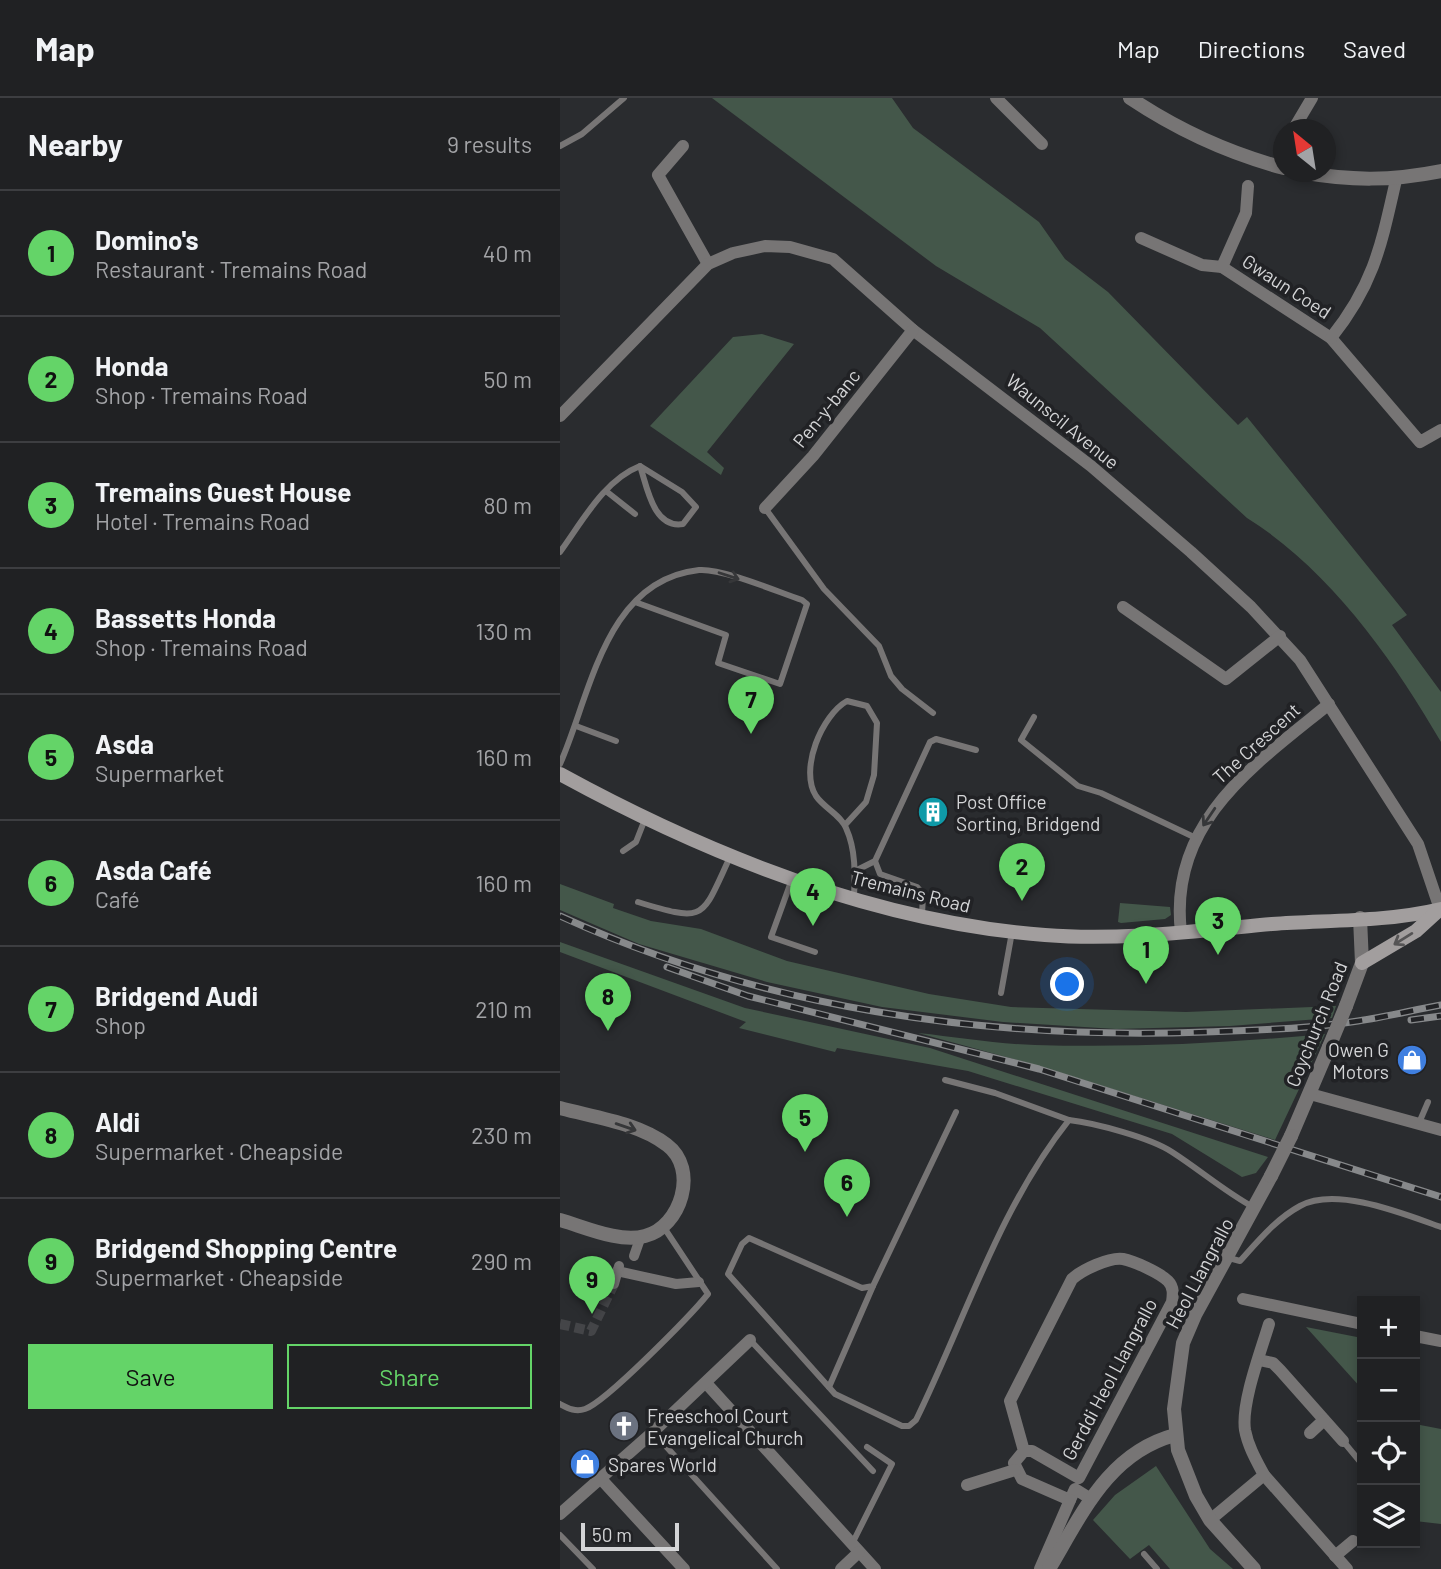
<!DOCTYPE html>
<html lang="en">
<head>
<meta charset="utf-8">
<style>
  :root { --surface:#202123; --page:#2d2e30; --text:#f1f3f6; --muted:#a2a3a6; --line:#3d3e41; --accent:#64d468 }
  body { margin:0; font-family:Barlow,sans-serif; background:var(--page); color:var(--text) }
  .controls { position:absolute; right:21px; bottom:21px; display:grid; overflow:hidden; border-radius:0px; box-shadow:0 4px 10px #0003 }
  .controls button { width:63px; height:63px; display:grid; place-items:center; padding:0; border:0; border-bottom:2px solid var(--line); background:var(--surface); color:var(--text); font:35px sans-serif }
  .compass { position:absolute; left:713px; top:21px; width:63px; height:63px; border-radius:50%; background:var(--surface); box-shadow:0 4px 10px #0003; rotate:330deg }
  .scale { position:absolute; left:21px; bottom:18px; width:98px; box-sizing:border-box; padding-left:7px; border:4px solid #d4d5d7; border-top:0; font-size:19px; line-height:24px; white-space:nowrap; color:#d4d5d7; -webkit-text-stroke:5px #212225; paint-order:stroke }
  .you { position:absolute; left:508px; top:887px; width:24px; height:24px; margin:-18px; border:5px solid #fff; border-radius:50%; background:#1a73e8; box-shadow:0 0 0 10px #1a73e833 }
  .badge { display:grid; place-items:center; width:46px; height:46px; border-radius:50%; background:var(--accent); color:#111; font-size:23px; font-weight:700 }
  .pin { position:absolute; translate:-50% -58px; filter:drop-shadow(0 2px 4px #0008) }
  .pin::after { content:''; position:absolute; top:37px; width:24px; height:21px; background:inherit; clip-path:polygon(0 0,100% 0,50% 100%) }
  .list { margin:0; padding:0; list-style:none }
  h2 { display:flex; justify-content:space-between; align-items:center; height:91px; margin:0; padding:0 28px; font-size:30px }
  h2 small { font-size:23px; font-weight:400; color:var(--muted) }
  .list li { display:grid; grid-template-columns:46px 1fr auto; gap:21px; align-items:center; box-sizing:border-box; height:126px; padding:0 28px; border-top:2px solid var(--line) }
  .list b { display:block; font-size:26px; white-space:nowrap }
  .list p { margin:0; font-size:23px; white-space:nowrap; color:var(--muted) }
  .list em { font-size:23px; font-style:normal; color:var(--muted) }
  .actions { display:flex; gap:14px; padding:21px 28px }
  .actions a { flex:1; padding:16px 0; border:2px solid var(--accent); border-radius:0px; text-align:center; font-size:24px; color:var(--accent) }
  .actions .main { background:var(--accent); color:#111 }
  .icon { flex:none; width:38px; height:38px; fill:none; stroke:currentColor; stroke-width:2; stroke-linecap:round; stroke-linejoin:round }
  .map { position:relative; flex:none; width:881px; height:1471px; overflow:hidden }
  header { display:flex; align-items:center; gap:42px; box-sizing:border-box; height:98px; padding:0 35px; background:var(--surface); border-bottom:2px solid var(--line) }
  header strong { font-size:33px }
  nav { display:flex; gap:38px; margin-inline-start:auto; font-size:24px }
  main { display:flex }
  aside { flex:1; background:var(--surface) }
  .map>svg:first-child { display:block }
</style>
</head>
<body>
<header>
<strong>Map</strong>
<nav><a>Map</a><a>Directions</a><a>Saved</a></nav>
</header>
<main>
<aside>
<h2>Nearby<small>9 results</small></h2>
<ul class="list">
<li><span class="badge">1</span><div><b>Domino's</b><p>Restaurant · Tremains Road</p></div><em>40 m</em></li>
<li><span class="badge">2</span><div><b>Honda</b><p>Shop · Tremains Road</p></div><em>50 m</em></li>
<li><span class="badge">3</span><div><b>Tremains Guest House</b><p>Hotel · Tremains Road</p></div><em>80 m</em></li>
<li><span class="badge">4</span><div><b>Bassetts Honda</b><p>Shop · Tremains Road</p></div><em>130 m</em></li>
<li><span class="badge">5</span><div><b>Asda</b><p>Supermarket</p></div><em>160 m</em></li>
<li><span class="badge">6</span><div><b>Asda Café</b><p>Café</p></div><em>160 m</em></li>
<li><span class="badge">7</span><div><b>Bridgend Audi</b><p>Shop</p></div><em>210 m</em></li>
<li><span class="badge">8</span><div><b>Aldi</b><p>Supermarket · Cheapside</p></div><em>230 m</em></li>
<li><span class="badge">9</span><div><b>Bridgend Shopping Centre</b><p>Supermarket · Cheapside</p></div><em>290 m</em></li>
</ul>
<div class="actions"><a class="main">Save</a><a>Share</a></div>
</aside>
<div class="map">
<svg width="881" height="1471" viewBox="0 0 881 1471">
  <rect width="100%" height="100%" fill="#2a2c2f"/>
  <g fill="#44574a">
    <path d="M152,0H332L353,30L479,124L505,161L548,194L678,327L687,319L847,517L832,527L881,594V644C833,561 769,471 687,420L480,230L376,168Z"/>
    <path d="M202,236L234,246L147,354L164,370L161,377L90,328L173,239Z"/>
    <path d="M0,786L54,806L53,810L91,823L141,831L227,863L369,896L451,909L626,914L776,908L772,920L670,928L556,931L443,924L322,909L207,884L79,846L0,812Z"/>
    <path d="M560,805L610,809L611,817L605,821L561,825L558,824Z"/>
    <path d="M0,844L185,910L370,950L708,1059L696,1075L682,1079L612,1036L408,973L277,950L275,954L179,930L186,924L0,854Z"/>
    <path d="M358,935C397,939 436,946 475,947C572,950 668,945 765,936L715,1042L472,966Z"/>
    <path d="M746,1229L802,1240V1291Z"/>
    <path d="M855,1326L881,1331V1426L855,1423Z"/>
    <path d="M596,1368L650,1451L673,1471H610L589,1447L570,1461L533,1422L555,1397Z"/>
  </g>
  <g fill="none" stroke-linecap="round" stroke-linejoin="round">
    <path stroke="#444548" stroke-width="10" stroke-dasharray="10 5" stroke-linecap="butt" d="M0,1226L31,1233L54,1186"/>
    <g stroke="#777575" stroke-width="6">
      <path d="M0,48L22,36L64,0"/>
      <path d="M80,368L122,394L136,409L123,426C93,431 87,388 80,368Z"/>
      <path d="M46,393L75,416"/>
      <path d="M205,410L264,491L319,548L331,578L342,591L373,615"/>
      <path d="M0,454C22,424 44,382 80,368"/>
      <path d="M474,619L461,642L518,688L541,695L636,740"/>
      <path d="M16,628L56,643"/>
      <path d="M0,666C31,596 45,482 139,472C162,470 218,494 242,502L247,506L220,586L158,565L166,537L75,504"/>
      <path d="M285,727L306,704L314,677L317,625L307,608L287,603C262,617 239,671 256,698C264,710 281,717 286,730C296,752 295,776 294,799"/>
      <path d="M63,753L76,744L85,721"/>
      <path d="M315,763L320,776L357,789L363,796L362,817"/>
      <path d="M295,773L315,763L370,644L376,641L416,652"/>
      <path d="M232,781L211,839L255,854"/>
      <path d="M78,804C147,825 141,821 170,759"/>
      <path d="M441,895L452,834"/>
      <path d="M385,982L435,995L509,1022"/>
      <path d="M396,1014L313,1188L302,1190L189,1140L182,1146L168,1176L275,1296L342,1328H349L356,1322C405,1222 439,1110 509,1022C535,1025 591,1040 612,1054C640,1072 664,1093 693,1109"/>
      <path d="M859,1025L868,1004"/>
      <path d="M669,1160L680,1163C698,1143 716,1121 740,1108C776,1088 844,1116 881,1129"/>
      <path d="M190,1242L313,1373"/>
      <path d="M269,1289L313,1188"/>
      <path d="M0,1306C9,1311 16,1314 25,1311C46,1304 131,1217 148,1196L103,1128"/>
      <path d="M93,1334L217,1471"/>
      <path d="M783,1343L802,1366"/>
      <path d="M0,1437L33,1471"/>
      <path d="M292,1446L332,1366L307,1349"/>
      <path d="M584,1456L597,1471"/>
    </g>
    <g stroke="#777575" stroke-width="10">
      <path d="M74,1158L81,1138"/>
      <path d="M57,1173L116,1186L139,1184"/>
      <path d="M54,1186L59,1168"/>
    </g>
    <g stroke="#777575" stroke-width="12">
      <path d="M436,0L482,46"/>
      <path d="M733,32L752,0"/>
      <path d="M123,48L98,77L148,166"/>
      <path d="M581,140L642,167L662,169L771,240L860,344L881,332"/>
      <path d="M662,169L686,115L688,88"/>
      <path d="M771,240C814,186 821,148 836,82"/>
      <path d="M0,318L148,166L173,155L205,148L230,149L273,161L353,232L531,368L631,454L691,509L740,562L858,746L880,811"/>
      <path d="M205,410L253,358L353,232"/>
      <path d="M563,509L666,581L720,538"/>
      <path d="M621,834C608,724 694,667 769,606"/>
      <path d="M750,996L881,1032"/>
      <path d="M683,1201L802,1226"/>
      <path d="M855,1238L881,1243"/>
      <path d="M699,1262L713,1265L720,1272L783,1343"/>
      <path d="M146,1285L315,1471"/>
      <path d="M750,1335L764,1322"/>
      <path d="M464,1353L450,1303L512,1181C522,1172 549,1159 563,1161C574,1163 600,1175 608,1183C614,1189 613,1197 612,1204L519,1380L472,1353H464L454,1365L462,1381L510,1402L515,1391L531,1401"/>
      <path d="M704,1377L787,1471"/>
      <path d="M41,1381L124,1471"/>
      <path d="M407,1387L455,1372"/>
      <path d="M0,1416L93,1334L190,1242"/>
      <path d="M650,1422L704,1377C696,1362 688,1348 685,1332C681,1305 701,1253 709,1226"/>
      <path d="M775,1458L793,1443"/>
      <path d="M281,1471L299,1454"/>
      <path d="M480,1471L510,1402"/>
    </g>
    <g stroke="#777575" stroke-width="14">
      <path d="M570,0C618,32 667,55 724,70"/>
      <path d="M741,74C791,83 831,83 881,73"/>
      <path d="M786,908L802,865L800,820"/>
      <path d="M0,1010C33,1019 79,1025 107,1047C139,1071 121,1129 85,1138C59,1145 25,1129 0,1122"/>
      <path d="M731,1038L769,949"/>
      <path d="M489,1471C522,1416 548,1355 615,1337"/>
      <path d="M694,1471L650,1422L636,1398L618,1352L614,1311L623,1245L635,1217L711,1078"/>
    </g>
    <g stroke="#a29e9e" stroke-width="14">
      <path d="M0,676C148,757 315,824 485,837C560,843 637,833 712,826C768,822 826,824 881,811"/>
      <path d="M802,865L856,833L879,812"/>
    </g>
    <g stroke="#87898b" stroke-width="7">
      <g id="rail">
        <path d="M0,818C201,910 425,942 645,934C696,932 748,931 798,923C826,919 853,912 881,907"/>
        <path d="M107,869L188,898L479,971L881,1099"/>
        <path d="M851,922L881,918"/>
      </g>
    </g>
    <use href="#rail" stroke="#212225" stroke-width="4.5" stroke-dasharray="13" stroke-linecap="butt"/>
    <g stroke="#777575" stroke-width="14">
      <path d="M769,949L786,908"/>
      <path d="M711,1078L731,1038"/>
    </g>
  </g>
  <defs><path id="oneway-shaft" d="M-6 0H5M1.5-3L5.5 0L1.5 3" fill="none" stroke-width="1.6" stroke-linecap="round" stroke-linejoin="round" transform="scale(1.75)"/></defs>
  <g stroke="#363739">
    <use href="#oneway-shaft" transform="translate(169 478) rotate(18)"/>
    <use href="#oneway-shaft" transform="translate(649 719) rotate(124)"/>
    <use href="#oneway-shaft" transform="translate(66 1029) rotate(19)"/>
  </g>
  <use stroke="#555455" href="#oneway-shaft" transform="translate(843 841) rotate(148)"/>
  <defs>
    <g id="building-disc" transform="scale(1.575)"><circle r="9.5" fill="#0f9aa8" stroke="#212225"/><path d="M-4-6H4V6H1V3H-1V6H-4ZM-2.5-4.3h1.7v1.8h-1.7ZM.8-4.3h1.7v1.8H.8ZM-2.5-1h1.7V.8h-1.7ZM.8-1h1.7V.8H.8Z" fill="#fff"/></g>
    <g id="shop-disc" transform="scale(1.575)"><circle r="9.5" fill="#3f7fe0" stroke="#212225"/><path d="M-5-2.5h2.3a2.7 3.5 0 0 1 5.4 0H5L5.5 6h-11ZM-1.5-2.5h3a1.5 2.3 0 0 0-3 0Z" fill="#fff"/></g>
    <g id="church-disc" transform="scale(1.575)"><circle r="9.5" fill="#6b7280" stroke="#212225"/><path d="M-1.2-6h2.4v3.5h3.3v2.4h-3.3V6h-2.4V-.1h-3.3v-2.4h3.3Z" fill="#fff"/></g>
  </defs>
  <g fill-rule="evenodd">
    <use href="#building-disc" x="373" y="714"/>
    <use href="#shop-disc" x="852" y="962"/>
    <use href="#church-disc" x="64" y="1328"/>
    <use href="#shop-disc" x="25" y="1366"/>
  </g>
  <g text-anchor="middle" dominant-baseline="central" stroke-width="7" stroke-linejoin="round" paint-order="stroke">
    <g font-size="19" fill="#d4d5d7" stroke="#212225">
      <text transform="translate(727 188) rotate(33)">Gwaun Coed</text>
      <text transform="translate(266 310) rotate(-51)">Pen-y-banc</text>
      <text transform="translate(503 323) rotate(39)">Waunscil Avenue</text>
      <text transform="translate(696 645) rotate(-42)">The Crescent</text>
      <text transform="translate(351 793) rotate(14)">Tremains Road</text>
      <text transform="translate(756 926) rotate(-68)">Coychurch Road</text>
      <text transform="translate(639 1175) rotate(-62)">Heol Llangrallo</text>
      <text transform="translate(549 1281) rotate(-62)">Gerddi Heol Llangrallo</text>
    </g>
    <g font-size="19" fill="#d4d5d7" stroke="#212225" text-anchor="start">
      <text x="396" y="703">Post Office<tspan x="396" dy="22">Sorting, Bridgend</tspan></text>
      <text x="829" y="951" text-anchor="end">Owen G<tspan x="829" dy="22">Motors</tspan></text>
      <text x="87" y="1317">Freeschool Court<tspan x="87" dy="22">Evangelical Church</tspan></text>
      <text x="48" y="1366">Spares World</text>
    </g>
  </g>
</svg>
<div class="controls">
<button>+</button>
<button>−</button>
<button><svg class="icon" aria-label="locate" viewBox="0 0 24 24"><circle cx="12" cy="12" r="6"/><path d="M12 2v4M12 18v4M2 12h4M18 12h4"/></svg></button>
<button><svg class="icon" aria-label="layers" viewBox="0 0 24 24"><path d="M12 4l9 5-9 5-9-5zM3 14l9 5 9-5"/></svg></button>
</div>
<svg class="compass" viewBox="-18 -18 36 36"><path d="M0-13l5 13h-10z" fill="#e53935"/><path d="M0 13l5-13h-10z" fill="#a2a3a6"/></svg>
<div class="scale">50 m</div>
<div class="you"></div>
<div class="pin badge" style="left:586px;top:886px">1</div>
<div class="pin badge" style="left:462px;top:803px">2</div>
<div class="pin badge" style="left:658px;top:857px">3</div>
<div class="pin badge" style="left:253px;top:828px">4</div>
<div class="pin badge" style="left:245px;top:1054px">5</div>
<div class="pin badge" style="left:287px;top:1119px">6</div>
<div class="pin badge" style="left:191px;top:636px">7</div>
<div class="pin badge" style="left:48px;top:933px">8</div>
<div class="pin badge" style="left:32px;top:1216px">9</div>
</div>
</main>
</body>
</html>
